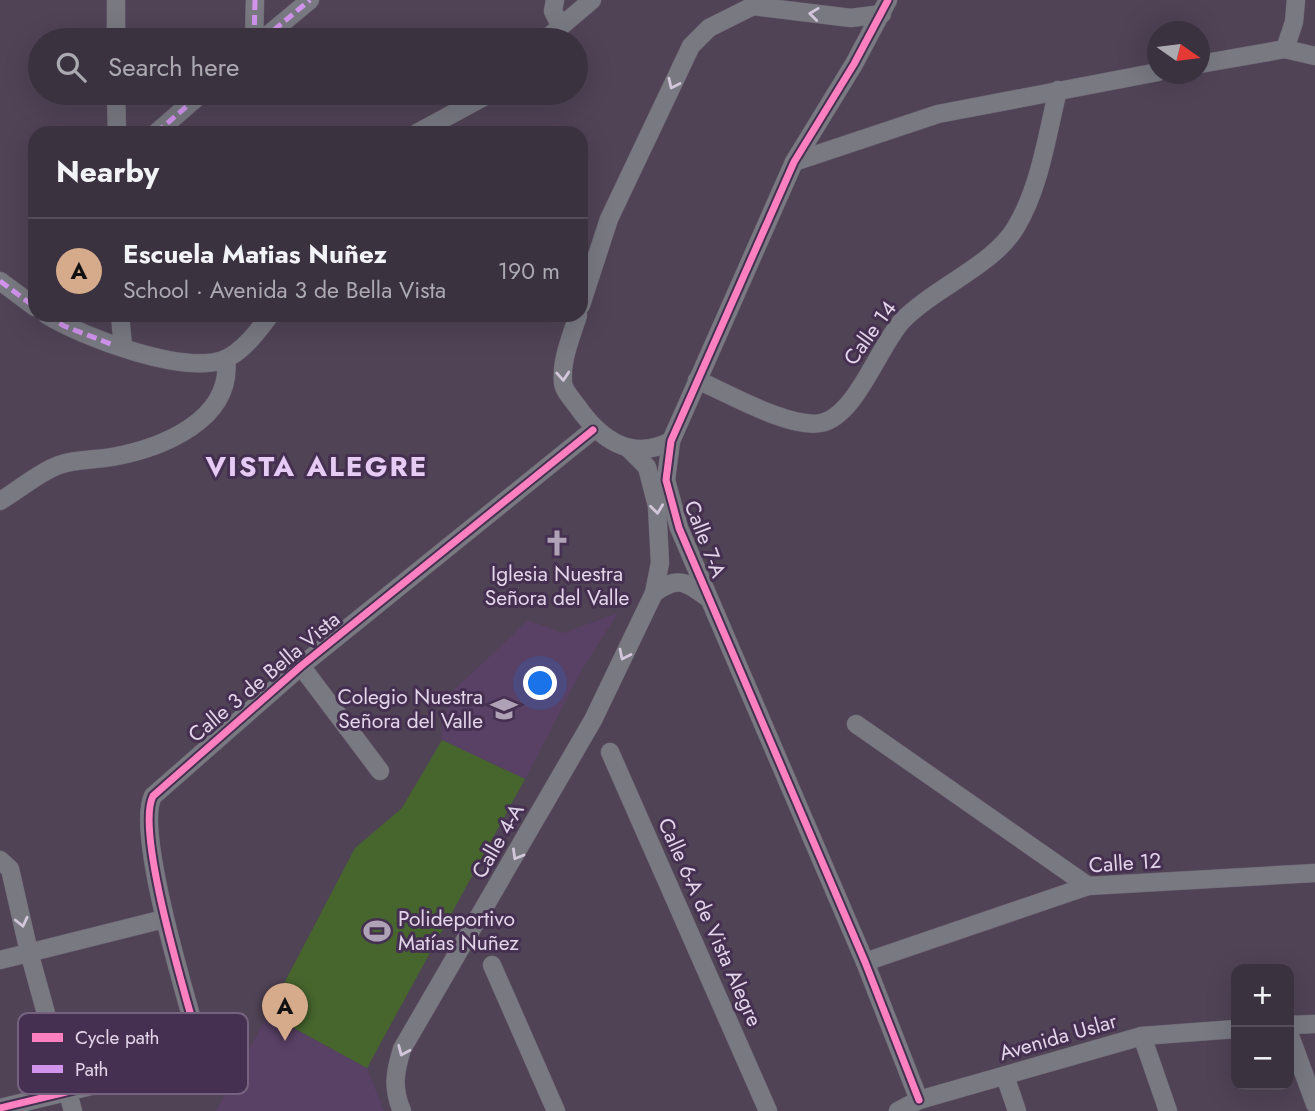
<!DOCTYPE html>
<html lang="en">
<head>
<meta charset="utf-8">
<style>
  :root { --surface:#3b3240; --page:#463e4b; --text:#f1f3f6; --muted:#acaab1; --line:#544d59; --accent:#d6ab8b }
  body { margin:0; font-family:Jost,sans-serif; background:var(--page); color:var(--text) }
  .controls { position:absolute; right:21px; bottom:21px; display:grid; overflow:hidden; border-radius:14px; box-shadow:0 7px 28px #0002 }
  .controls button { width:63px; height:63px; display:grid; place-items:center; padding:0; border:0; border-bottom:2px solid var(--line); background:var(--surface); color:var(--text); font:35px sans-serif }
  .compass { position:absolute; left:1147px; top:21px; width:63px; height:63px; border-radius:50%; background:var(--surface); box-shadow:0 7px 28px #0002; rotate:104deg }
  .you { position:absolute; left:541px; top:684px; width:24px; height:24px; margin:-18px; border:5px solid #fff; border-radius:50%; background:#1a73e8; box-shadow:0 0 0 10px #1a73e833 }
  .badge { display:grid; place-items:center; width:46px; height:46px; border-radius:50%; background:var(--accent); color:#111; font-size:23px; font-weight:700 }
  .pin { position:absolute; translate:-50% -58px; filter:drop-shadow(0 2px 4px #0008) }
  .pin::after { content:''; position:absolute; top:37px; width:24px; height:21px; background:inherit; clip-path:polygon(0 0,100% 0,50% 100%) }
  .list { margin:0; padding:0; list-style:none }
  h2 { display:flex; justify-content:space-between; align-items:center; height:91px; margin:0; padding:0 28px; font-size:30px }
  h2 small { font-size:23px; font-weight:400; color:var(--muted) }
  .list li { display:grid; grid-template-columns:46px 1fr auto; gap:21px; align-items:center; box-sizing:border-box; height:105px; padding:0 28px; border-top:2px solid var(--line) }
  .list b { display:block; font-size:26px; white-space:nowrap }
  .list p { margin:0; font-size:23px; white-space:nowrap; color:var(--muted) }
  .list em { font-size:23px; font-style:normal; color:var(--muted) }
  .icon { flex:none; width:38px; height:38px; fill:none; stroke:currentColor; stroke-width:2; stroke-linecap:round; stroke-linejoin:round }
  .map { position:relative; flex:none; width:1315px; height:1111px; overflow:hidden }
  .search { position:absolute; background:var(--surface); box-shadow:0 7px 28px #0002; left:28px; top:28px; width:560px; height:77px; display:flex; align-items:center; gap:18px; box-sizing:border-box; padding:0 24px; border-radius:38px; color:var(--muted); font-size:26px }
  .panel { position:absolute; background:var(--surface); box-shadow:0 7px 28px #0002; left:28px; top:126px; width:560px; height:196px; border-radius:21px }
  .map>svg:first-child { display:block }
</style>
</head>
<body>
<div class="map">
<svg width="1315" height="1111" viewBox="0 0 1315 1111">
  <rect width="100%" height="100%" fill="#4f4355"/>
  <g fill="#594065">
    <path d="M618,613L584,666L525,779L442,740L441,728L454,690L528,620L563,633Z"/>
    <path d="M268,1014L367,1068L384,1111H216Z"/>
  </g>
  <path fill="#46662d" d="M442,740L525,779L367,1068L268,1014L355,848L402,808Z"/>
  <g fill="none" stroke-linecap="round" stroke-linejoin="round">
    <g stroke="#6c6271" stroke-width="19">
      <g id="minor">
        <path d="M555,0L553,11L560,25"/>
        <path d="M888,0L854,64L794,162L671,441L666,480L679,528L865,962L919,1100"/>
        <path d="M116,40V0"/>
        <path d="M254,40L255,0"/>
        <path d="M262,40L310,0"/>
        <path d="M545,40L592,0"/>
        <path d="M1285,49L1315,56"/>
        <path d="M1200,64L1285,49L1294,22L1296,0"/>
        <path d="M116,93L117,133"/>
        <path d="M156,133L202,93"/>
        <path d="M417,133L491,93"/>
        <path d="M794,162L938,114L1158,72"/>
        <path d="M0,281L35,307"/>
        <path d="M581,305L609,219L691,46L709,28L753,6L851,18L882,14"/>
        <path d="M47,315C85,338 181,374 223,360C242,353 259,330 270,315"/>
        <path d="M120,315L123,347"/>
        <path d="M578,315C571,338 561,359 563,383C564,391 572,399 577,406C600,439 631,462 671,441"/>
        <path d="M697,380C728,393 789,429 821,423C856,416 879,346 902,321C935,287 994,265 1016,227C1040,187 1047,135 1058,90"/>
        <path d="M0,501C19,490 39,472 59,465C75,459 96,460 112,457C162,448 233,420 226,359"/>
        <path d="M654,593C678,576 685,581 708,598"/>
        <path d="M301,666L380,771"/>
        <path d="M856,724L1088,886"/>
        <path d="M610,752L768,1111"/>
        <path d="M0,860L10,869L29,952L73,1111"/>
        <path d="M0,960L164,919"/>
        <path d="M865,962L1088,886L1315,873"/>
        <path d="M492,965L556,1111"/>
        <path d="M1289,1025L1315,1024"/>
        <path d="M1289,1033L1315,1104"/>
        <path d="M1142,1036L1168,1111"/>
        <path d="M1005,1076L1017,1111"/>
        <path d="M0,1108L186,1063L195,1050L197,1037C185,993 135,831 153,796L301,666L593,430"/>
        <path d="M402,1111C392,1088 395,1072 402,1049L593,720L654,593L660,563L657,506L647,467L629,449"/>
        <path d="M898,1111L919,1100L1142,1036L1236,1029"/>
      </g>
    </g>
    <use href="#minor" stroke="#787981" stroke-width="18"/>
    <g stroke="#d193ec" stroke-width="5" stroke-dasharray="10 5" stroke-linecap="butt">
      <path d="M254,40L255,0"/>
      <path d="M262,40L310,0"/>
      <path d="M156,133L202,93"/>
      <path d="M0,281L35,307"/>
      <path d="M47,315L64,326L111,344"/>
    </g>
    <g stroke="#463051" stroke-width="11">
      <g id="cycleway">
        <path d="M888,0L854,64L794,162L671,441L666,480L679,528L865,962L919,1100"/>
        <path d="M0,1108L186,1063L195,1050L197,1037C185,993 135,831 153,796L301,666L593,430"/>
      </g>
    </g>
    <use href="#cycleway" stroke="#ff80c0" stroke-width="7"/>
  </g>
  <defs><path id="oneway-chevron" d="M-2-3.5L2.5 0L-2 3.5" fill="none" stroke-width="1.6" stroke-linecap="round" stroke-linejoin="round" transform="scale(1.75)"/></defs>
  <g stroke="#d2c7da">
    <use href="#oneway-chevron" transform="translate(814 14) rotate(-173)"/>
    <use href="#oneway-chevron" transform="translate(673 84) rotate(115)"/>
    <use href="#oneway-chevron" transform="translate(563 376) rotate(86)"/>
    <use href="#oneway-chevron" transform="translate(657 509) rotate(83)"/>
    <use href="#oneway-chevron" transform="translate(624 655) rotate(116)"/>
    <use href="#oneway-chevron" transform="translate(517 855) rotate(120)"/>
    <use href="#oneway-chevron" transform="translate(22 922) rotate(77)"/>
    <use href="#oneway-chevron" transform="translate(403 1051) rotate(113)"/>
  </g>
  <defs>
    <g id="church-bare" transform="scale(2.1)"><path d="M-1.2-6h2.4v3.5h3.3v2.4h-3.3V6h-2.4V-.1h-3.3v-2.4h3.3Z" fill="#afa2b6" stroke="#463051" stroke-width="2.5" paint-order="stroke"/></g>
    <g id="school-bare" transform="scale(2.1)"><path d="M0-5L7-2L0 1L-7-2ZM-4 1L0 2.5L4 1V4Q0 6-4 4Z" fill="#afa2b6" stroke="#463051" stroke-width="2.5" paint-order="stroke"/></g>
    <g id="stadium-bare" transform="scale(2.1)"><path d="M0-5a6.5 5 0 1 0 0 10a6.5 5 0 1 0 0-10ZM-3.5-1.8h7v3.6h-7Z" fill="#afa2b6" stroke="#463051" stroke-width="2.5" paint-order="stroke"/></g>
  </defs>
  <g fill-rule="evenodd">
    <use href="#church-bare" x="557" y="543"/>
    <use href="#school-bare" x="504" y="709"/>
    <use href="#stadium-bare" x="377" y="931"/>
  </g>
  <g text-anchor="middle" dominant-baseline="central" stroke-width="6" stroke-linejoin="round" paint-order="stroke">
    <g font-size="21" fill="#e2d5ea" stroke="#463051">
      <text transform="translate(870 333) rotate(-54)">Calle 14</text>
      <text transform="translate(705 539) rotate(69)">Calle 7-A</text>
      <text transform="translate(264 677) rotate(-40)">Calle 3 de Bella Vista</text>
      <text transform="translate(498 841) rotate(-60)">Calle 4-A</text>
      <text transform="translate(1125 863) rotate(-4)">Calle 12</text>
      <text transform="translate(710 922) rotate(66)">Calle 6-A de Vista Alegre</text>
      <text transform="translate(1058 1037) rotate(-16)">Avenida Uslar</text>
    </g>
    <g font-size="21" fill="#e2d5ea" stroke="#463051">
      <text x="557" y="574">Iglesia Nuestra<tspan x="557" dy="24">Señora del Valle</tspan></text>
      <text x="483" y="697" text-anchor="end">Colegio Nuestra<tspan x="483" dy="24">Señora del Valle</tspan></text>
      <text x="398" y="919" text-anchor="start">Polideportivo<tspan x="398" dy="24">Matías Nuñez</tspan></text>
    </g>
    <g font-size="28" font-weight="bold" letter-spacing="2" fill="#e6cbf4" stroke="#463051">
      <text x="317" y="466">VISTA ALEGRE</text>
    </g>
  </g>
  <rect x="18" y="1013" width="230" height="81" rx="10" fill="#463051" stroke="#75627f" stroke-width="2"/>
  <rect x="32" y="1033" width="31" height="9" fill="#ff80c0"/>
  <rect x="32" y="1065" width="31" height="8" fill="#d193ec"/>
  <g font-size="19" fill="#e2d5ea">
    <text x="75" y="1044">Cycle path</text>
    <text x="75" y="1076">Path</text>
  </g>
</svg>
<div class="controls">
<button>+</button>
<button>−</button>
</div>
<svg class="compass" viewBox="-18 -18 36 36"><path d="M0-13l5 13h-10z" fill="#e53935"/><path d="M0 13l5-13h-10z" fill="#acaab1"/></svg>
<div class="you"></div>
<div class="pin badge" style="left:285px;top:1041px">A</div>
<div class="search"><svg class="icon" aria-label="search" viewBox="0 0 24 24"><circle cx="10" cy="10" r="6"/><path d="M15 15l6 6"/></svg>Search here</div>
<section class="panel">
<h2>Nearby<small></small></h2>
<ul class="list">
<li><span class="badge">A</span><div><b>Escuela Matias Nuñez</b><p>School · Avenida 3 de Bella Vista</p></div><em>190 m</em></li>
</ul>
</section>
</div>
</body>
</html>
